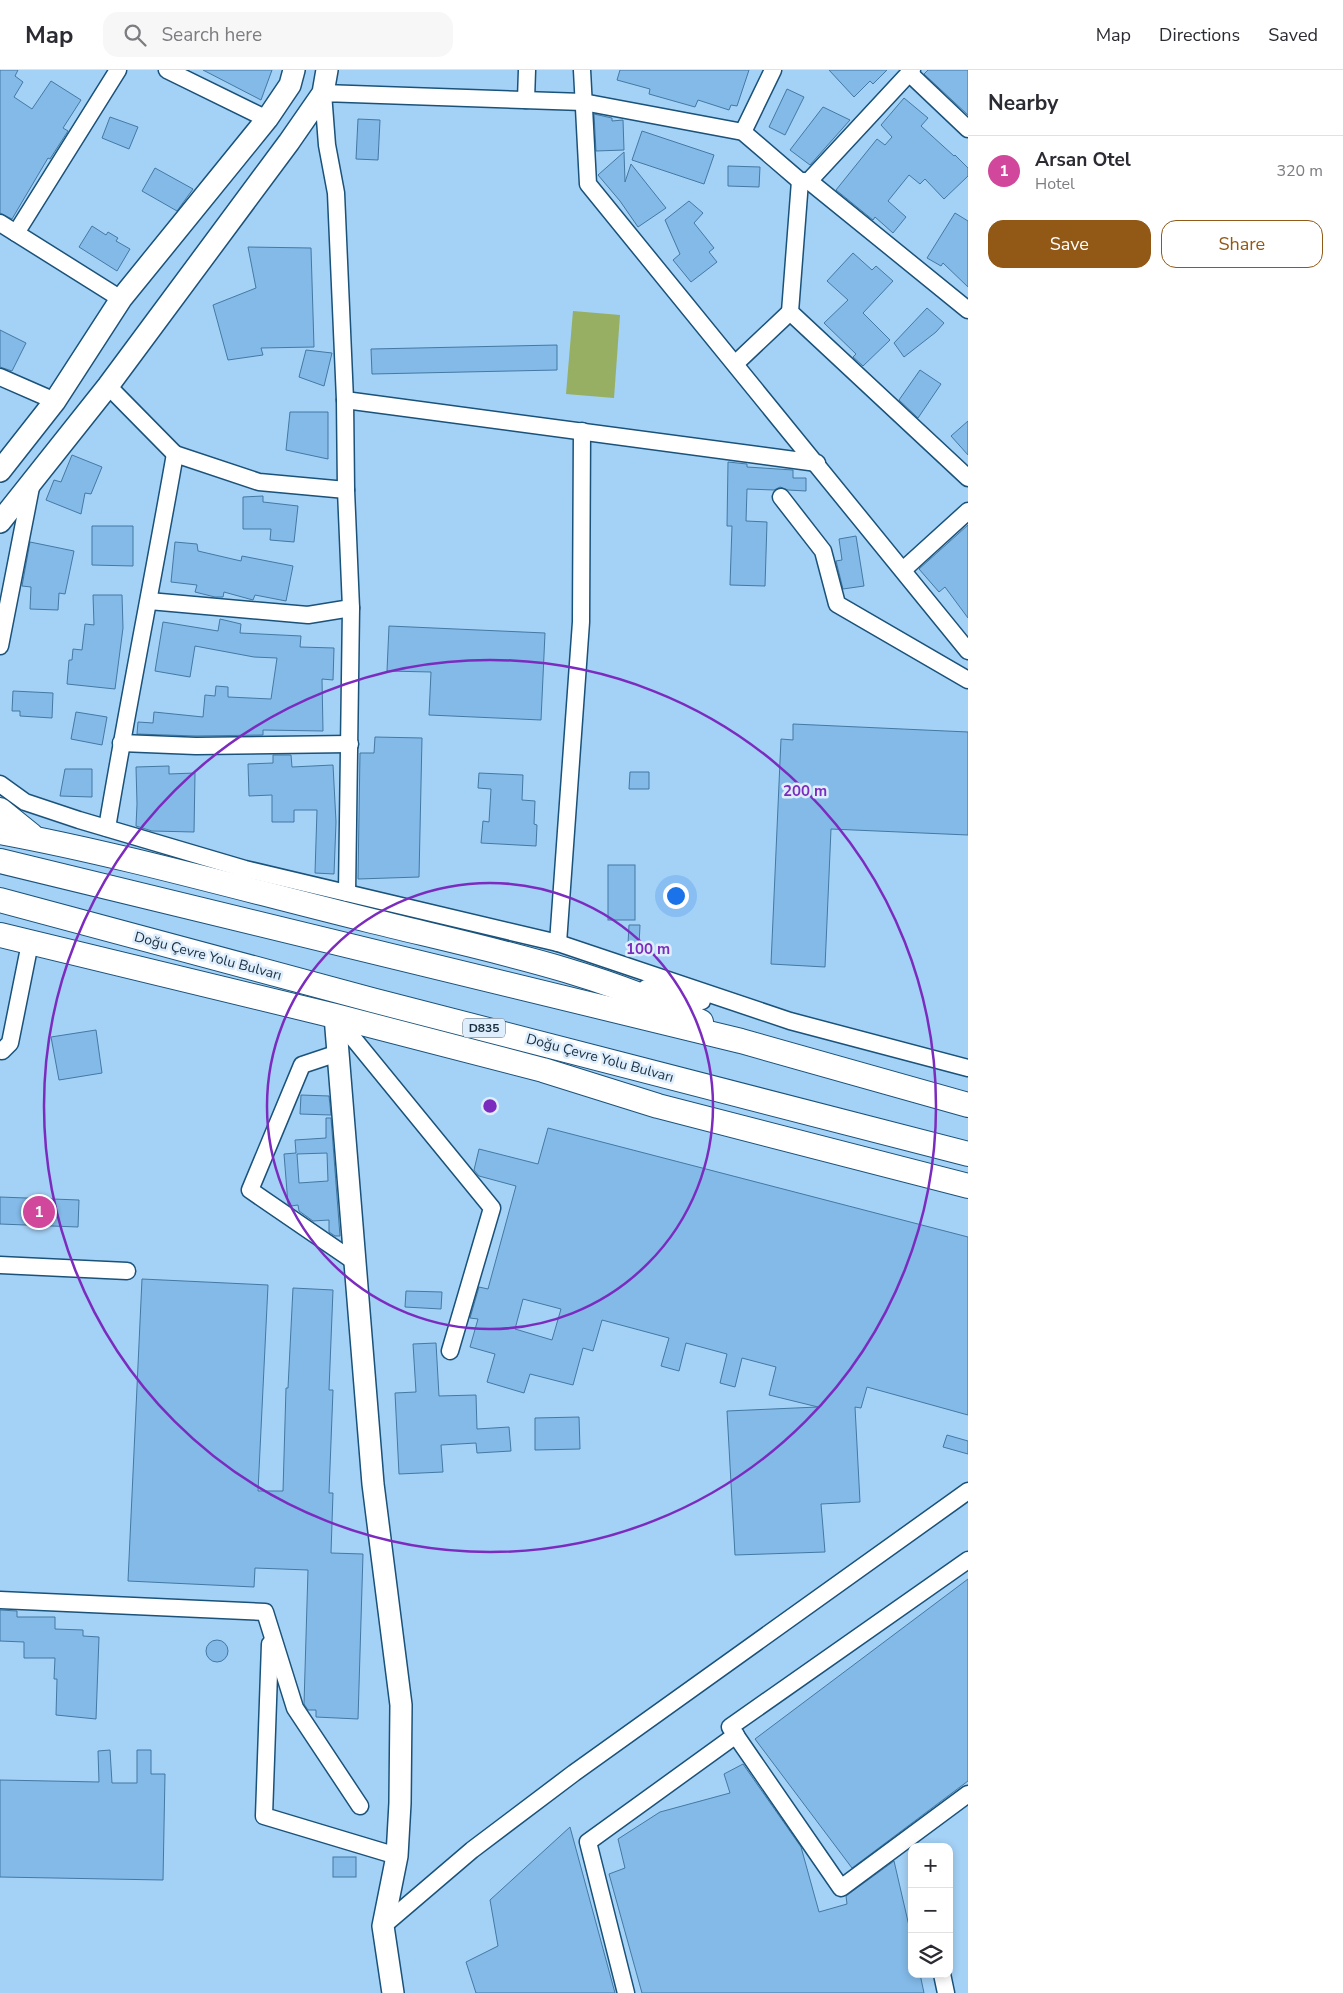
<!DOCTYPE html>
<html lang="en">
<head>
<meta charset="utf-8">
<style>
  :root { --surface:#fff; --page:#f7f7f7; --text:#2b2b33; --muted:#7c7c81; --line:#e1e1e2; --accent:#925815 }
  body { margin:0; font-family:"Nunito Sans",sans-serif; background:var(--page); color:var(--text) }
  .controls { position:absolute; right:15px; bottom:15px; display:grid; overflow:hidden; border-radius:10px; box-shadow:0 2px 8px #0003 }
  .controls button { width:45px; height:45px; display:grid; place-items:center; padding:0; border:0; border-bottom:1px solid var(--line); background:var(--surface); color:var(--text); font:25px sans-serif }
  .you { position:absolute; left:675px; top:825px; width:18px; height:18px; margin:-12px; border:4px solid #fff; border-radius:50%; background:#1a73e8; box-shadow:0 0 0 8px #1a73e833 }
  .badge { display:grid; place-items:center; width:32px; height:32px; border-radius:50%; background:var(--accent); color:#fff; font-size:16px; font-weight:700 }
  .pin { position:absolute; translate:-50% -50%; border:2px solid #fff; box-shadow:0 1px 5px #0006 }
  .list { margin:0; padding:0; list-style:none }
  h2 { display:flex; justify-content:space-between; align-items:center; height:65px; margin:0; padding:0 20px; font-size:21px }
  h2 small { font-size:16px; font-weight:400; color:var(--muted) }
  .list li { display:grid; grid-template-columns:32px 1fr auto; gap:15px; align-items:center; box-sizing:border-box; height:70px; padding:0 20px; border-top:1px solid var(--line) }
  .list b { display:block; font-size:19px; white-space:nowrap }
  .list p { margin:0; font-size:16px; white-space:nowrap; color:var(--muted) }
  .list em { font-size:16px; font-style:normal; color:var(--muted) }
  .actions { display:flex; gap:10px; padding:15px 20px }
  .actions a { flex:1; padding:11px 0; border:1px solid var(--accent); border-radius:15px; text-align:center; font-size:18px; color:var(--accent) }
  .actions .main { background:var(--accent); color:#fff }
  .icon { flex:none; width:28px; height:28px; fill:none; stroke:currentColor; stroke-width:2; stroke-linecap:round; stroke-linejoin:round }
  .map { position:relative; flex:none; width:968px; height:1923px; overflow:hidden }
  header { display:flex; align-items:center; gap:30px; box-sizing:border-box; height:70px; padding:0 25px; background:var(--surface); border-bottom:1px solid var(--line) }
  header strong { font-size:24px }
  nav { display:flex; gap:28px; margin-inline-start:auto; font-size:18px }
  .search { width:350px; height:45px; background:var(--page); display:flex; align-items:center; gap:12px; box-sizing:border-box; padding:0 18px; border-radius:15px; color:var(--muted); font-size:19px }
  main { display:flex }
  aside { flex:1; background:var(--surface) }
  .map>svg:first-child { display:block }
</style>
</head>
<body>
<header>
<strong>Map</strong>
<div class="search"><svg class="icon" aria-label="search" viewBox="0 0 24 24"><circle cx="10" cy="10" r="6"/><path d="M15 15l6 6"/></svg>Search here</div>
<nav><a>Map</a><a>Directions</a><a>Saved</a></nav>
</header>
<main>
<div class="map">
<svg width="968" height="1923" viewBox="0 0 968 1923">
  <rect width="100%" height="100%" fill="#a4d1f6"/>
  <path fill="#96af62" d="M573,241L620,245L614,328L566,324Z"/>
  <g fill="#83bae8" stroke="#4379a3" fill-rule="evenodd">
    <path d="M0,0H18L15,6L23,12L14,27L32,39L51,11L81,30L63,58L68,61L50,89L48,88L12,149L0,143Z"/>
    <path d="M203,0H272L261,30Z"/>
    <path d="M620,0H749L737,36L731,35L729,40L698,30L695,37L649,24L650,19L617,10Z"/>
    <path d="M829,0H887L873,14L870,11L854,27Z"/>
    <path d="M928,0H968V45L924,4Z"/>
    <path d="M787,19L804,27L785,65L769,57Z"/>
    <path d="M904,28L928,48L921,56L954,86L955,85L968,98V106L944,129L925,109L920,114L909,105L888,131L906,147L893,163L875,147L873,150L836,120L877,69L885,75L892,67L881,55Z"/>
    <path d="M823,37L850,50L810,95L790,80Z"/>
    <path d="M594,44L612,48V51L623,50L624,80L596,81Z"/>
    <path d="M110,47L138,57L129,79L102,68Z"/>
    <path d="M358,49L380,50L378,90L356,89Z"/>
    <path d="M642,61L714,85L704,114L632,90Z"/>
    <path d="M624,82L625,112L631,94L666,138L638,157L620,131L598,105Z"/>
    <path d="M728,96L760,97L759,117L728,116Z"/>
    <path d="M155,98L193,119L177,141L142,121Z"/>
    <path d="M689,131L703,143L694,153L714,178L709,182L717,192L691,212L673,190L680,184L665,150Z"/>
    <path d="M955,143L968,151V217L943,193L941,196L927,188Z"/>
    <path d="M92,156L106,165L108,162L118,168L116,171L130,179L117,201L79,177Z"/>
    <path d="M248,177L311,178L314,277L261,278L263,285L228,290L213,235L256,218Z"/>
    <path d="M853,183L872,200L876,196L893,211L863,243L890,270L863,296L853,287L856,284L824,253L848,230L827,211Z"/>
    <path d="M927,238L944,253L936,262L904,287L894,273Z"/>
    <path d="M0,260L26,273L12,301L0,297Z"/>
    <path d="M557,275V300L372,304L371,279Z"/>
    <path d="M306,280L332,283L324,316L299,307Z"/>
    <path d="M920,300L941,314L918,348L899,330Z"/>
    <path d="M290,342H328V389L286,380Z"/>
    <path d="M968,351V385L951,366Z"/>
    <path d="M72,385L102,397L91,424L85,423L81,444L46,430L54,410L61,412Z"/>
    <path d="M728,392L747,394V397L793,400V408H806V421L788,420L780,417L774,420L747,419L746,451L767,452L765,516L730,515L732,456H727Z"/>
    <path d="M263,426V432L298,436L294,472L270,470L271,459H243V427Z"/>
    <path d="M968,455V548L945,517L939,522L919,499Z"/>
    <path d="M92,456H133V496L92,495Z"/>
    <path d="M856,466L864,516L843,519L836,491L842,490L839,469Z"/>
    <path d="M30,472L74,481L65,524L59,523L58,540L30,539L31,517L22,516Z"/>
    <path d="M175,472L197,474L198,481L241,491L242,486L293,496L286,531L255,525L253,530L224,522L223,527H215L195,522L197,515L171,512Z"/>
    <path d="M93,525H122L123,558L115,619L67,614L69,590H72L73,579L82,580L85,554L94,555Z"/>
    <path d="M220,549L241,554L240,563L301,566L300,577L334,578L333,610L322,609L323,661L263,660V665L196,666L137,664L138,652L153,653L154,642L203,647L205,625L215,626L216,616L228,617V627L271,629L277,588L254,587L195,576L190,607L155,601L163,552L218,561Z"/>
    <path d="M389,556L545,563L541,650L429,645L431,602L387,601Z"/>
    <path d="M13,621L53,623L52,648L20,646V641H12Z"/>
    <path d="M76,642L107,647L102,675L71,669Z"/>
    <path d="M793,654L968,662V765L831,759L825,897L771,894L781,669L793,670Z"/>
    <path d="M375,667L422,668L419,807L358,809L360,683H374Z"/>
    <path d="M273,685H291L292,697L333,695L336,752L334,804L315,803L317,740H294V752H272V725L249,726L248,694L273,693Z"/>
    <path d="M169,696V704L195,703L194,762L152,761L136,756L137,734L136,697Z"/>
    <path d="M65,699H92V727L60,726Z"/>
    <path d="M630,702H649V719H629Z"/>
    <path d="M479,703L523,705L522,730L535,731L534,754L537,755L536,776L481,773L483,751L489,752L491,719L478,718Z"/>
    <rect x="608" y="795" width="27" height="55"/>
    <path d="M629,855H640L639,875L628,874Z"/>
    <path d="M96,960L102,1003L59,1010L51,967Z"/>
    <path d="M301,1025L329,1026L331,1045L300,1044Z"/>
    <path d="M326,1048H331L340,1166H335L329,1162V1150L313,1151L299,1141L298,1135L291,1136L288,1134L284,1084L296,1083L295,1070L326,1068ZM327,1083L328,1111L299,1113L297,1084Z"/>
    <path d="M548,1058L968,1167V1345L867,1317L861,1338L855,1337L860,1432L821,1434L825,1482L735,1485L727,1341L818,1337L769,1325L776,1297L742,1288L735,1317L720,1313L727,1284L686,1273L679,1301L661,1296L669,1268L602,1250L593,1281L583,1278L573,1315L530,1304L524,1323L487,1312L495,1284L470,1277L478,1249L470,1248L479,1217L488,1219L516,1116L479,1106L474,1100L479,1079L538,1094ZM523,1229L561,1239L552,1270L515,1259Z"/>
    <path d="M0,1127L79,1130L78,1157L0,1154Z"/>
    <path d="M142,1209L268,1215L258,1421H283L286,1318H288L293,1218L333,1220L329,1320H333L329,1423H333L331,1483L363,1484L358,1649L316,1647V1640H308L304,1634L308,1500L255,1498L254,1517L128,1511Z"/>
    <path d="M406,1221L442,1222L441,1239L405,1237Z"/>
    <path d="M436,1273L439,1326L476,1325L477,1359L509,1357L511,1381L477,1383L476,1373L441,1375L443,1402L399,1404L395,1323L416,1322L413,1274Z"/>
    <path d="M579,1347L580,1379L535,1380V1348Z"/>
    <path d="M947,1365L968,1371V1384L943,1377Z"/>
    <path d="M968,1509V1711L852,1798L755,1669Z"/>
    <path d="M0,1540L17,1541V1547H55V1559L83,1560V1566L99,1567L96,1649L56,1645L57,1609H54L55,1588H24V1572L0,1571Z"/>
    <circle cx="217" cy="1581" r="11"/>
    <path d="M110,1680L112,1713H137V1680H151V1704H165L163,1810L0,1807V1710L99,1712L98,1681Z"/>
    <path d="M743,1694L801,1777L819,1842L847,1834L846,1826L894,1791L912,1869V1904H920L924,1923H642L609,1804L625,1798L618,1769L660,1742L730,1723L724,1704Z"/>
    <path d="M570,1757L615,1923H476L466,1892L498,1876L490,1830Z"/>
    <rect x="333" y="1787" width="23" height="20"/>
  </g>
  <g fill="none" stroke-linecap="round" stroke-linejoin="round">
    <g stroke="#1a527a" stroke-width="19">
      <g id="minor">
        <path d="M167,0L267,49"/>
        <path d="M582,0L588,114L968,581"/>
        <path d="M909,3L968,59"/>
        <path d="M526,30L527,0"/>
        <path d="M743,62L773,0"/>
        <path d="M800,111L790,242L968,408"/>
        <path d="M809,111L912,0"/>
        <path d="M0,153L121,229"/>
        <path d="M16,163L118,0"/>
        <path d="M735,294L790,242"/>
        <path d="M0,307L55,331"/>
        <path d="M108,316L175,384"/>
        <path d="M345,330L817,393"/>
        <path d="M781,427L823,481L837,534L968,610"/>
        <path d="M903,500L968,441"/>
        <path d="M149,531L308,545L351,538"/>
        <path d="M0,576L32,412"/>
        <path d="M121,673L196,676L350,674"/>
        <path d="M0,714L25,732L79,750L245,799L558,873L790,951L968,998"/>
        <path d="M107,758C128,633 153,509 175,384L259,412L346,420"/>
        <path d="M347,823L351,538L346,420L345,330L336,123L327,75L323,23L583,32L743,62L800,111H809L968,240"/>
        <path d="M558,873L581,552L582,361"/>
        <path d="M646,918L702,931"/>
        <path d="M335,946L492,1138L450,1281"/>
        <path d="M2,981L10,973L30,873"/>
        <path d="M338,983L302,995L250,1120L355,1192"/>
        <path d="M0,1195L127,1201"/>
        <path d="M968,1490L730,1657L841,1818L968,1724"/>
        <path d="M0,1530L265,1542L295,1638L360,1736"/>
        <path d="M270,1574L264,1746L397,1786"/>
        <path d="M383,1856L472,1780L574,1703L968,1421"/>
        <path d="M942,1904L946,1923"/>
        <path d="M626,1923L588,1772L736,1665"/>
      </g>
    </g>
    <g stroke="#1a527a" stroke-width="24">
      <g id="major">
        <path d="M0,401L55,331L121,229L267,49L290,15L294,0"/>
        <path d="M0,452L108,316L289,72L323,23L327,0"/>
        <path d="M335,946L373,1414L401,1635L400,1733L397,1786L383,1856L393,1923"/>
      </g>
    </g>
    <g stroke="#1a527a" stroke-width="26">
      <g id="highway">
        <path d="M0,740L31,765"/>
        <path d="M0,762C124,785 246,820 368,850C481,878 596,900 701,952"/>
        <path d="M0,791L741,971L968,1035"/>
        <path d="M0,830L372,930L968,1084"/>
        <path d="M0,865L335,946L543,1000L658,1036L968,1116"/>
      </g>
    </g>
    <use href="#minor" stroke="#fff" stroke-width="16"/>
    <use href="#major" stroke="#fff" stroke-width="21"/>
    <use href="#highway" stroke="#fff" stroke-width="24"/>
  </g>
  <g fill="none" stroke="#7b2cbf" stroke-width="2.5">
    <circle cx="490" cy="1036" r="223"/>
    <circle cx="490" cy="1036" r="446"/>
  </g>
  <g text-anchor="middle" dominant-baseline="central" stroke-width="5" stroke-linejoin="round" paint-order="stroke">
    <rect fill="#deeefc" stroke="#546879" stroke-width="1" x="463" y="948.5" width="42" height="19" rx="4"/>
    <g font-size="12" font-weight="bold" fill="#192f41">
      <text x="484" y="958">D835</text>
    </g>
    <g font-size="14" fill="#192f41" stroke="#deeefc">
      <text transform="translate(208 886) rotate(15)">Doğu Çevre Yolu Bulvarı</text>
      <text transform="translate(600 988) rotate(15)">Doğu Çevre Yolu Bulvarı</text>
    </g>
  </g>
  <circle cx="490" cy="1036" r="8" fill="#7b2cbf" stroke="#deeefc" stroke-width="2.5"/>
  <g font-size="15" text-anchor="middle" font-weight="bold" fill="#7b2cbf" stroke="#deeefc" stroke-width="5" stroke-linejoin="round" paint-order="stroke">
    <text x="805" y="726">200 m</text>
    <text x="648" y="884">100 m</text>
  </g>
</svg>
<div class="controls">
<button>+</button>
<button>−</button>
<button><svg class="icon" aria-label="layers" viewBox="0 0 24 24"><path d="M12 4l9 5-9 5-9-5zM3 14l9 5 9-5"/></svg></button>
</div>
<div class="you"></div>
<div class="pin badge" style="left:39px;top:1142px;background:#d1479c">1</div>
</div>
<aside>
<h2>Nearby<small></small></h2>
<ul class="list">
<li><span class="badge" style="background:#d1479c">1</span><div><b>Arsan Otel</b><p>Hotel</p></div><em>320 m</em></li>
</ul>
<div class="actions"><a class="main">Save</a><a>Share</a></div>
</aside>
</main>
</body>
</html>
